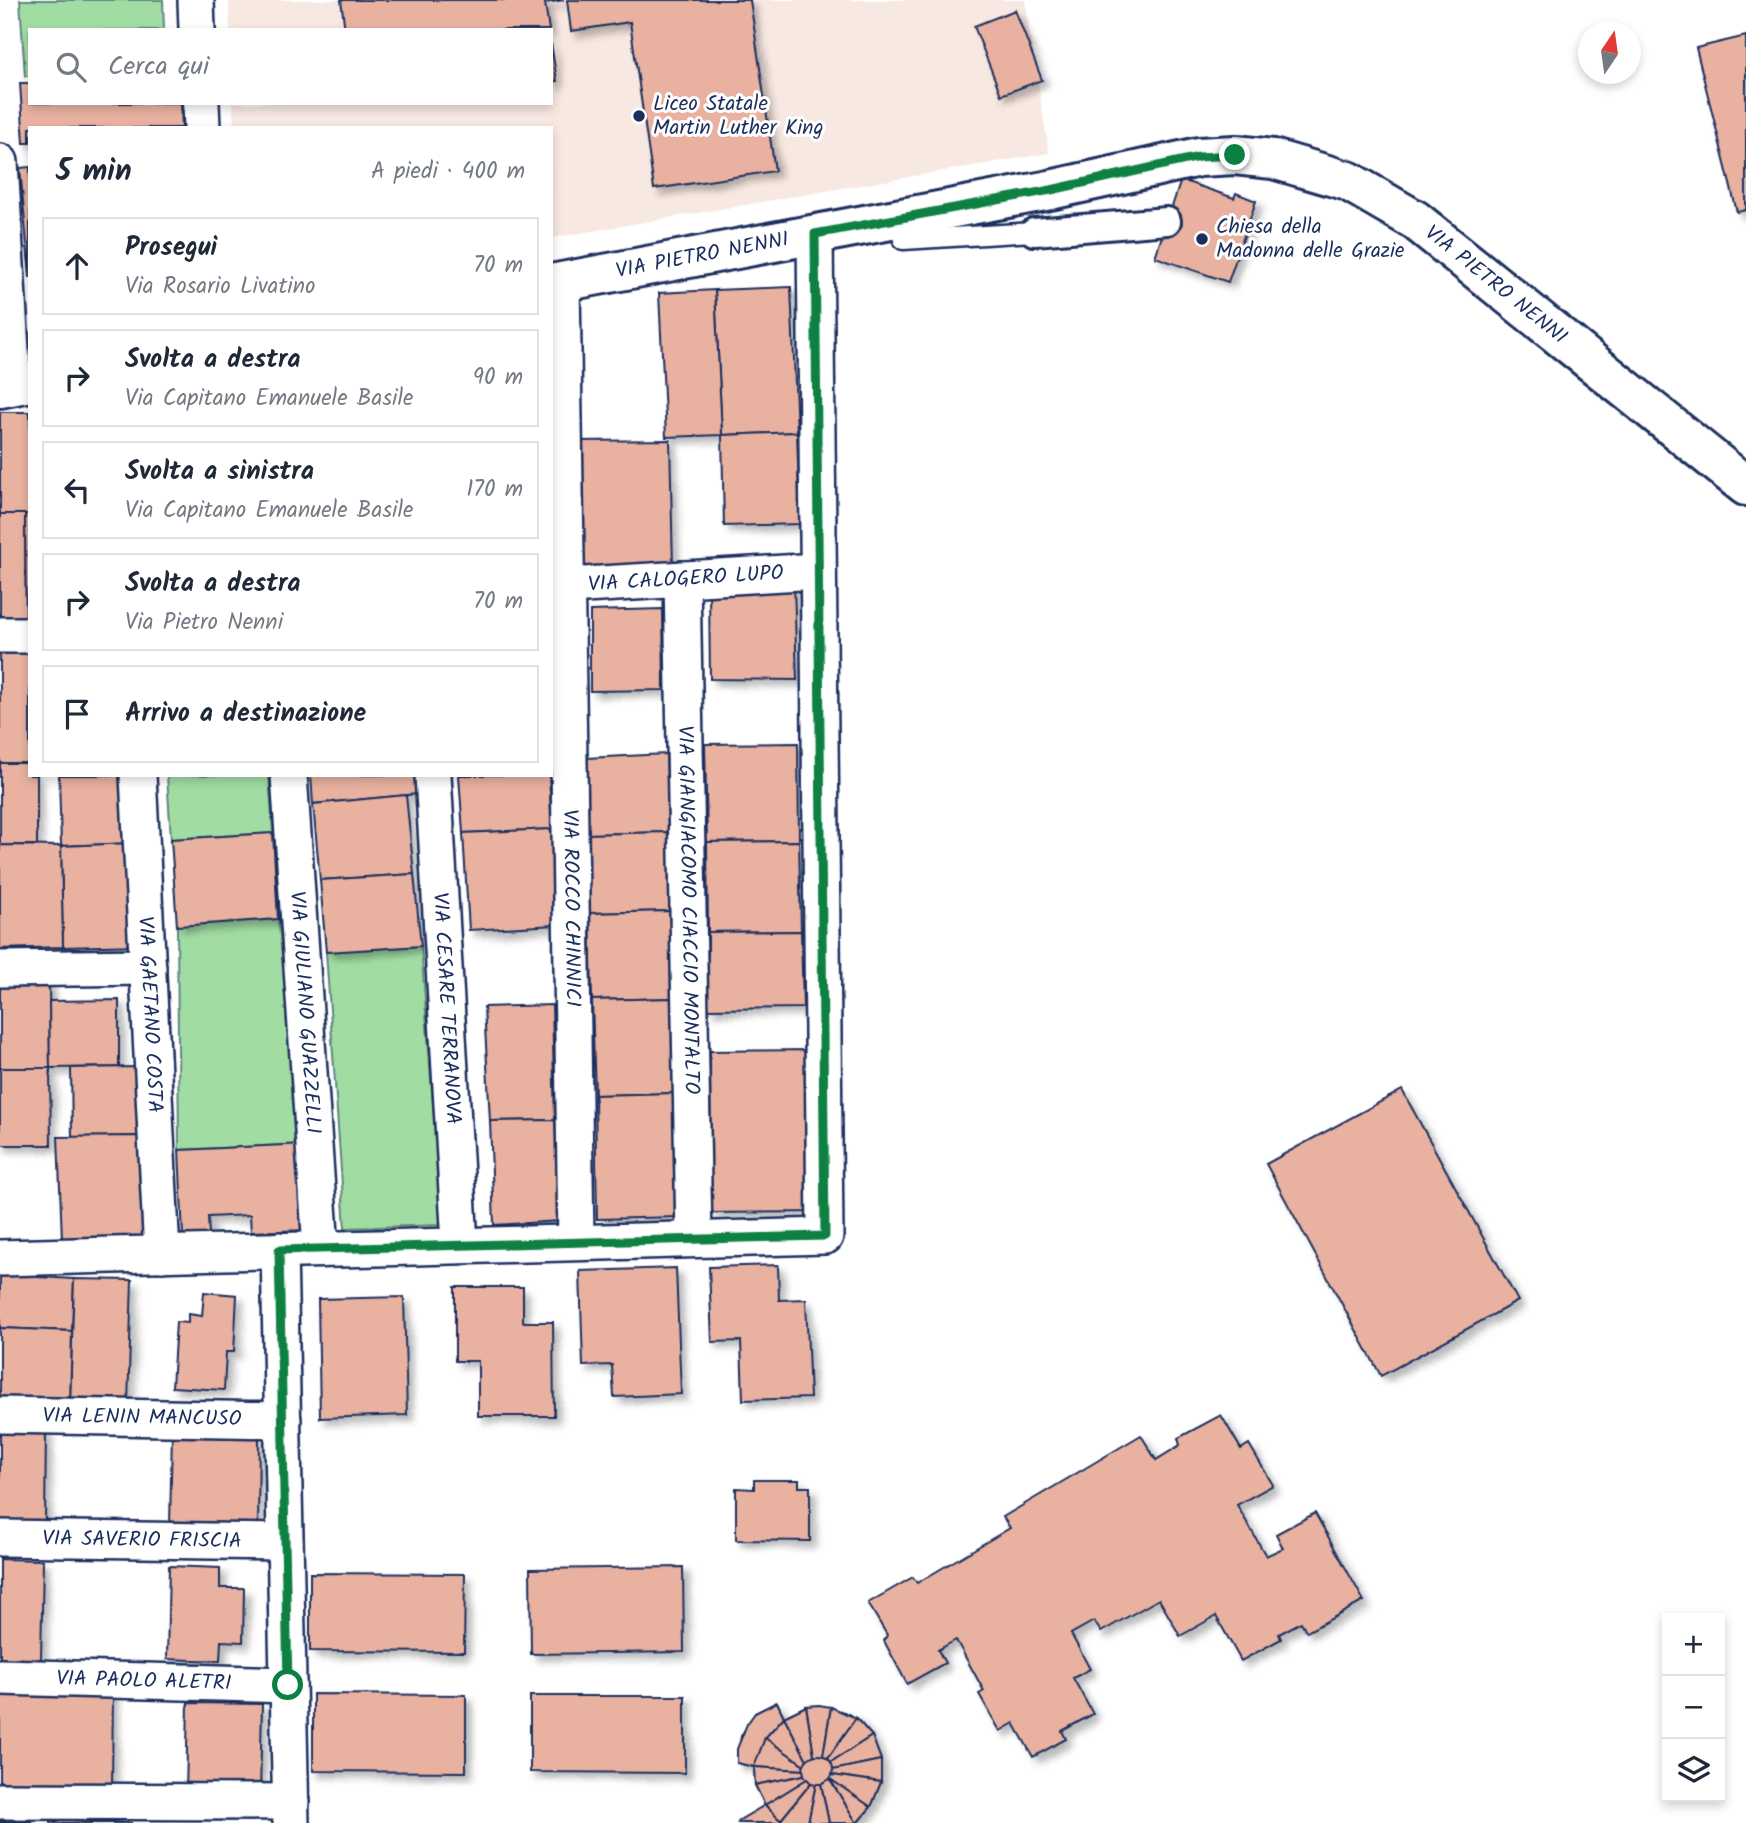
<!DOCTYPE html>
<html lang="it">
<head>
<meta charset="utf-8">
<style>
  :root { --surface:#fff; --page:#f6f6f7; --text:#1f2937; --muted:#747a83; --line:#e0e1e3 }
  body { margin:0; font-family:Kalam,sans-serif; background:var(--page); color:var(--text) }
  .controls { position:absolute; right:21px; bottom:21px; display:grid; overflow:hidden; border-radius:0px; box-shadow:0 4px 10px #0003 }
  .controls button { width:63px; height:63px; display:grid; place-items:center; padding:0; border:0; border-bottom:2px solid var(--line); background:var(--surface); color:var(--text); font:35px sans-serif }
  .compass { position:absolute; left:1578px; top:21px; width:63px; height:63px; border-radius:50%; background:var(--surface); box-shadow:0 4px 10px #0003; rotate:13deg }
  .stop { position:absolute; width:21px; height:21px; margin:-16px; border:5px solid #0b8043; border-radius:50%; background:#fff }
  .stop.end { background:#0b8043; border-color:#fff; box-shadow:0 2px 7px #0008 }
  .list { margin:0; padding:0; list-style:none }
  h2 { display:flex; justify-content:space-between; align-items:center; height:91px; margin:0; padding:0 28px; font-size:30px }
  h2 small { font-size:23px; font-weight:400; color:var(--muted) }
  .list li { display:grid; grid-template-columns:46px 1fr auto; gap:21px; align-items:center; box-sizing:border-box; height:98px; margin:0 14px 14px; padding:0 14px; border:2px solid var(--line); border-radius:0px }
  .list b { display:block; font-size:26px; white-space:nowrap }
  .list p { margin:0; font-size:23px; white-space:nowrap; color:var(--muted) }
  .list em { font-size:23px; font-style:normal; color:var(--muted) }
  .icon { flex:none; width:38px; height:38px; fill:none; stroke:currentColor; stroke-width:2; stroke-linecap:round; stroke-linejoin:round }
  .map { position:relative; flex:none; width:1746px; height:1823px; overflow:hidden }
  .search { position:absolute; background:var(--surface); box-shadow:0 4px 10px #0003; left:28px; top:28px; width:525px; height:77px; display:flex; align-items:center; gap:18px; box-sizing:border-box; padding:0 24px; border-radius:0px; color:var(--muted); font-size:26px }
  .panel { position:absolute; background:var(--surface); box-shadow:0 4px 10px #0003; left:28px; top:126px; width:525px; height:651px; border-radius:0px }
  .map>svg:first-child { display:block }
</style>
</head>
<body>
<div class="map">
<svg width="1746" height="1823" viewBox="0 0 1746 1823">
  <defs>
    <filter id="shadow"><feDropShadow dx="6" dy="6" stdDeviation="3.5" flood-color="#0004"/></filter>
  </defs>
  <rect width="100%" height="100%" fill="#fff"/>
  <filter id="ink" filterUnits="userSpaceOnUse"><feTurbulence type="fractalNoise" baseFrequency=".0143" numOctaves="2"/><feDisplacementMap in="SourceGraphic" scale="14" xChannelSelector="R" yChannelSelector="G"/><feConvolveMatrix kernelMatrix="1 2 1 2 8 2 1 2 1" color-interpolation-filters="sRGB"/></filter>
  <g filter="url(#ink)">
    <path fill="#f8e8e2" d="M229,0H1025L1049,153L551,238V128H234L233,103H551V30H230Z"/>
    <g fill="#a1dda3" stroke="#5e8680" stroke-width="2">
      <path d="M20,0H163L164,30H30V76H25Z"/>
      <path d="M167,775H269L273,833L171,839Z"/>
      <path d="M278,919L305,1144L179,1150L177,926Z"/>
      <path d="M421,946L442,1225L345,1228L326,952Z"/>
    </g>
    <g fill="#e9b2a0" stroke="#1b2f5e" stroke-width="2" filter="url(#shadow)">
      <path d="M341,0H564L545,3L549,30H345Z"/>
      <path d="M567,0H750L775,171L654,189L630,22L571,31Z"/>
      <path d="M1015,10L1042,80L1001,95L974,26Z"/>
      <path d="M1746,36V210L1737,212L1696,48Z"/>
      <path d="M551,43L557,81L551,82Z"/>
      <path d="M20,83H30V103H181L182,128H30V143H24Z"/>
      <path d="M30,167V278L20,168Z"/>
      <path d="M1181,180L1234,198L1236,193L1256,201L1228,282L1155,257Z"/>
      <path d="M791,287L797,432L722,435L715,290Z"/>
      <path d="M715,290L722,435L666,437L659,293Z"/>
      <rect x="0" y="412" width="30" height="102"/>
      <path d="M797,432L800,524L724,526L722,435Z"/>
      <path d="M670,440L673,567L582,569L579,441Z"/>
      <path d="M0,514H25L26,619H0Z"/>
      <path d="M25,514H30V619H26Z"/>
      <path d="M794,584L797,680L710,679L709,587Z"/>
      <path d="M663,609L664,690L590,691V611Z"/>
      <rect x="0" y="652" width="30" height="111"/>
      <path d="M798,743L799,841L707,842L705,744Z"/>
      <path d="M666,754L669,832L588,834L586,758Z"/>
      <path d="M0,763H30V775H37V845H0Z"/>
      <path d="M59,775H131L133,843L61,846Z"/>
      <path d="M311,775H415L417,794L313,804Z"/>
      <path d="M459,775H549L552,829L463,833Z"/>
      <path d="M406,795L414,874L320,880L313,804Z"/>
      <path d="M552,829L556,925L469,930L463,833Z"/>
      <path d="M669,832L672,911L590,913L588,834Z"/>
      <path d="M273,833L278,919L177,926L171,839Z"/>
      <path d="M799,841L801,931L708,932L707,842Z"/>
      <path d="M133,843L139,945L63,947L61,846Z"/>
      <path d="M0,845L61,846L63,947L0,949Z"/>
      <path d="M414,874L421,946L326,952L320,880Z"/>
      <path d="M672,911L675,998L592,1000L590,913Z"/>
      <path d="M801,931L803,1008L708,1009V932Z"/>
      <path d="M0,978H49L50,1068H0Z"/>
      <path d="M675,998L677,1093L595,1095L592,1000Z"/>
      <path d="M119,1000V1067L50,1068L49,1001Z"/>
      <path d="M552,1005L555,1120L490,1121L484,1007Z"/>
      <path d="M810,1050L812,1212L711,1213L710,1051Z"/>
      <path d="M137,1067L140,1136L72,1137L71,1068Z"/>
      <path d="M0,1068H50L51,1145H0Z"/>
      <path d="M1402,1090L1518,1301L1381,1376L1266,1164Z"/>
      <path d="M677,1093L680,1217L597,1219L595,1095Z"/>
      <path d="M555,1120L560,1221L494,1225L490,1121Z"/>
      <path d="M140,1136L145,1237L62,1239L58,1137Z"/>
      <path d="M305,1144L309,1230L251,1232L250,1215L208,1217L209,1235L183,1236L179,1150Z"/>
      <path d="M778,1265L779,1300L806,1299L810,1398L743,1400L741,1341L712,1342L709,1267Z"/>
      <path d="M676,1268L681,1394L614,1397L612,1365L583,1366L580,1271Z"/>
      <path d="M0,1269L37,1271V1277L74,1279L72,1331L0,1328Z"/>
      <path d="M74,1279L132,1280L128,1404L70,1402Z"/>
      <path d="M455,1287H523V1322H553L554,1416H478V1361H455Z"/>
      <path d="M204,1292L237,1295L234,1352H226L224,1390L172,1387L176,1322L188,1323V1314L202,1316Z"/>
      <path d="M404,1297L407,1415L320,1418L318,1299Z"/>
      <path d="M0,1328L72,1331L70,1402L0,1399Z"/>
      <path d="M1221,1415L1241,1449L1249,1444L1273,1485L1237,1505L1266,1556L1283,1548L1276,1534L1315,1513L1364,1601L1307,1632L1301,1622L1279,1634L1281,1639L1241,1661L1216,1616L1180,1636L1159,1599L1101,1632L1094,1621L1071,1634L1090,1669L1073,1678L1093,1714L1062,1731L1066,1739L1033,1757L1014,1723L1000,1731L979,1694L984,1691L956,1640L938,1650L945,1663L907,1684L884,1641L887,1635L868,1603L913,1577L917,1583L1010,1528L1003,1517L1141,1435L1156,1460L1180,1445L1178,1438Z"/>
      <path d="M0,1428L46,1429L45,1523L0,1522Z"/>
      <path d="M172,1432L259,1434L258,1526L170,1525Z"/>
      <path d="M754,1480H799V1487H810V1541L736,1540V1488L754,1489Z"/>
      <path d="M0,1559L43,1560L41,1660L0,1659Z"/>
      <path d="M169,1566L220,1568V1588H244L243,1642L221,1641L220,1661L167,1659Z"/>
      <path d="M683,1567L684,1652L531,1654L530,1569Z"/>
      <path d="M310,1573L465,1574L464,1652L310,1651Z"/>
      <path d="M0,1687L113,1688L112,1789L0,1788Z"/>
      <path d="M313,1694L466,1695V1772L313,1771Z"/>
      <path d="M530,1696H685V1773L530,1772Z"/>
      <path d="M777,1702L784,1717L806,1706L844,1712L856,1718L872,1736L881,1760V1782L871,1807L857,1823H739L765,1805L755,1785L754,1767L737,1763L741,1736L755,1713Z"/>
      <path d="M777,1702L784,1717L765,1738L754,1767L737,1763V1749L747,1724L755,1713Z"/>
      <path d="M188,1703L262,1704L260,1796L186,1794Z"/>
      <path d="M819,1705L831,1707L823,1756L814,1755L806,1706Z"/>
      <path d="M806,1706L814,1755L807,1760L784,1717Z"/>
      <path d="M831,1707L856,1718L828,1758L823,1756Z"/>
      <path d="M784,1717L807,1760L804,1765L765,1738Z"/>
      <path d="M856,1718L872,1736L831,1762L828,1758Z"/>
      <path d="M872,1736L881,1760L833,1770L831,1762Z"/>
      <path d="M765,1738L804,1765L803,1770L754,1767Z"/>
      <circle cx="818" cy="1770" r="15"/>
      <path d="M881,1760V1782L832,1775L833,1770Z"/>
      <path d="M754,1767L803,1770L804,1775L755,1785Z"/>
      <path d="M804,1775L807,1779L765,1805L755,1785Z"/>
      <path d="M832,1775L881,1782L871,1807L830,1779Z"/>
      <path d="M807,1779L811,1783L780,1821L765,1805Z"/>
      <path d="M830,1779L857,1823H829L821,1784Z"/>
      <path d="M830,1779L871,1807L857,1823Z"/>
      <path d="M811,1783L816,1784L808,1823H783L780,1821Z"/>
      <path d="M816,1784H821L829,1823H808Z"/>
      <path d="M765,1805L783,1823H739L738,1821Z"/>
      <path d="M51,1819L132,1823H51Z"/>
      <path d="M0,1821L32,1822V1823H0Z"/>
    </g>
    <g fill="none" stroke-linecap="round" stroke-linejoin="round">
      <g stroke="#1b2f5e" stroke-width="23">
        <path id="service" d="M899,219L903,240L1034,232"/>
      </g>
      <g stroke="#1b2f5e" stroke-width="32">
        <path id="pedestrian" d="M1034,232L1167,221"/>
      </g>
      <g stroke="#1b2f5e" stroke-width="40">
        <g id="minor">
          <path d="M196,0L197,30"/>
          <path d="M201,103L202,128"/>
          <path d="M0,162L13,385"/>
          <path id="s1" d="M562,282L576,1242"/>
          <path id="s2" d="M682,579L694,1239"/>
          <path id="s3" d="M551,587L818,571"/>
          <path d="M0,635H30"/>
          <path id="s4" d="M138,775L162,1254"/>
          <path id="s5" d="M289,775L321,1249"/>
          <path id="s6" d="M433,775L460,1244"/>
          <path d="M0,969L148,967"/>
          <path d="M279,1250L291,1823"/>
          <path d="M0,1258L825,1236L815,234"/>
          <path id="s7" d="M0,1415L283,1420"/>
          <path id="s8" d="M0,1538L285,1542"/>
          <path id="s9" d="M0,1677L288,1685"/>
          <path d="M0,1801L291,1802"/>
        </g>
      </g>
      <g stroke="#1b2f5e" stroke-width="44">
        <g id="secondary">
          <path id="s10" d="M551,284L1050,190L1199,157L1235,155L1273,159L1348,181L1415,220L1746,486"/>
          <path d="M0,388L30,382"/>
        </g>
      </g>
      <use href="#service" stroke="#fff" stroke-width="18"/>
      <use href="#pedestrian" stroke="#fff" stroke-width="26"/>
      <use href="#minor" stroke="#fff" stroke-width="35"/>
      <use href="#secondary" stroke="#fff" stroke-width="38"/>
    </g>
  </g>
  <g fill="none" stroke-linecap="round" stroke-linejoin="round" filter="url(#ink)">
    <path stroke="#0b8043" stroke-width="9" d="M288,1685L279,1250L825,1236L815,234L1051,190L1199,157L1235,155"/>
  </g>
  <g fill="#1b2f5e" stroke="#fff" stroke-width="2.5">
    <circle cx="639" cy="116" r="7"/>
    <circle cx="1202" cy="239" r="7"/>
  </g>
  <g text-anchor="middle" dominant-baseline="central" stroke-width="6" stroke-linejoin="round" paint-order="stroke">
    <g font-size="21" fill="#1b2f5e" stroke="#fff" text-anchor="start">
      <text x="653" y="104">Liceo Statale<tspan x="653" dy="24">Martin Luther King</tspan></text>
      <text x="1216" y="227">Chiesa della<tspan x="1216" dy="24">Madonna delle Grazie</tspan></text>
    </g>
    <g font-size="21" fill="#1b2f5e" stroke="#fff">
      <text stroke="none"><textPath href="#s10" startOffset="154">VIA PIETRO NENNI</textPath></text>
      <text stroke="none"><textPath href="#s10" startOffset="994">VIA PIETRO NENNI</textPath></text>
      <text stroke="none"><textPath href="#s3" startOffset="135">VIA CALOGERO LUPO</textPath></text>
      <text stroke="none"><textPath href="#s1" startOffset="626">VIA ROCCO CHINNICI</textPath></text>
      <text stroke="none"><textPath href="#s2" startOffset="331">VIA GIANGIACOMO CIACCIO MONTALTO</textPath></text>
      <text stroke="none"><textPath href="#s6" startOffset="234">VIA CESARE TERRANOVA</textPath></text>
      <text stroke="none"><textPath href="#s5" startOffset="238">VIA GIULIANO GUAZZELLI</textPath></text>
      <text stroke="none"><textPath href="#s4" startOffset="240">VIA GAETANO COSTA</textPath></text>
      <text stroke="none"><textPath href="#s7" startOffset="142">VIA LENIN MANCUSO</textPath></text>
      <text stroke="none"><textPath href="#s8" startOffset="142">VIA SAVERIO FRISCIA</textPath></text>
      <text stroke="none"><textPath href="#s9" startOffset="144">VIA PAOLO ALETRI</textPath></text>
    </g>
  </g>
</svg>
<div class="controls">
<button>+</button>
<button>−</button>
<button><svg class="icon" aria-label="layers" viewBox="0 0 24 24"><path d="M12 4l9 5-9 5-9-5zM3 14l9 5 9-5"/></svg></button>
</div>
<svg class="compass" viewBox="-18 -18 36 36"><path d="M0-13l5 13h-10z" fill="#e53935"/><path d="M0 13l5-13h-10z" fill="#747a83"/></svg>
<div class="stop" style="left:288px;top:1685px"></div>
<div class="stop end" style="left:1235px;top:155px"></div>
<div class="search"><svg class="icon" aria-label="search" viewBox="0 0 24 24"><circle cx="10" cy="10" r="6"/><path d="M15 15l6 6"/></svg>Cerca qui</div>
<section class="panel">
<h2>5 min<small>A piedi · 400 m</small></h2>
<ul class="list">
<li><svg class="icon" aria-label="ahead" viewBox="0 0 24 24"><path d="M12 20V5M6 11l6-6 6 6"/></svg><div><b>Prosegui</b><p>Via Rosario Livatino</p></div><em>70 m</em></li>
<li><svg class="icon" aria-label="right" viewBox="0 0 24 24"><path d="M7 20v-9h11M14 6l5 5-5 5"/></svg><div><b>Svolta a destra</b><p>Via Capitano Emanuele Basile</p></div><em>90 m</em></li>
<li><svg class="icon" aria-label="left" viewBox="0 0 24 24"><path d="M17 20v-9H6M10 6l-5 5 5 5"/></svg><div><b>Svolta a sinistra</b><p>Via Capitano Emanuele Basile</p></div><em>170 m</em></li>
<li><svg class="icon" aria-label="right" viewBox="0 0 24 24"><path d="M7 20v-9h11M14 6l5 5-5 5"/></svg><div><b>Svolta a destra</b><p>Via Pietro Nenni</p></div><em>70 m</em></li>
<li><svg class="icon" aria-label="arrive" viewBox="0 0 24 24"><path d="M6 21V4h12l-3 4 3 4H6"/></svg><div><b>Arrivo a destinazione</b></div></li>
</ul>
</section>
</div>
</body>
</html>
